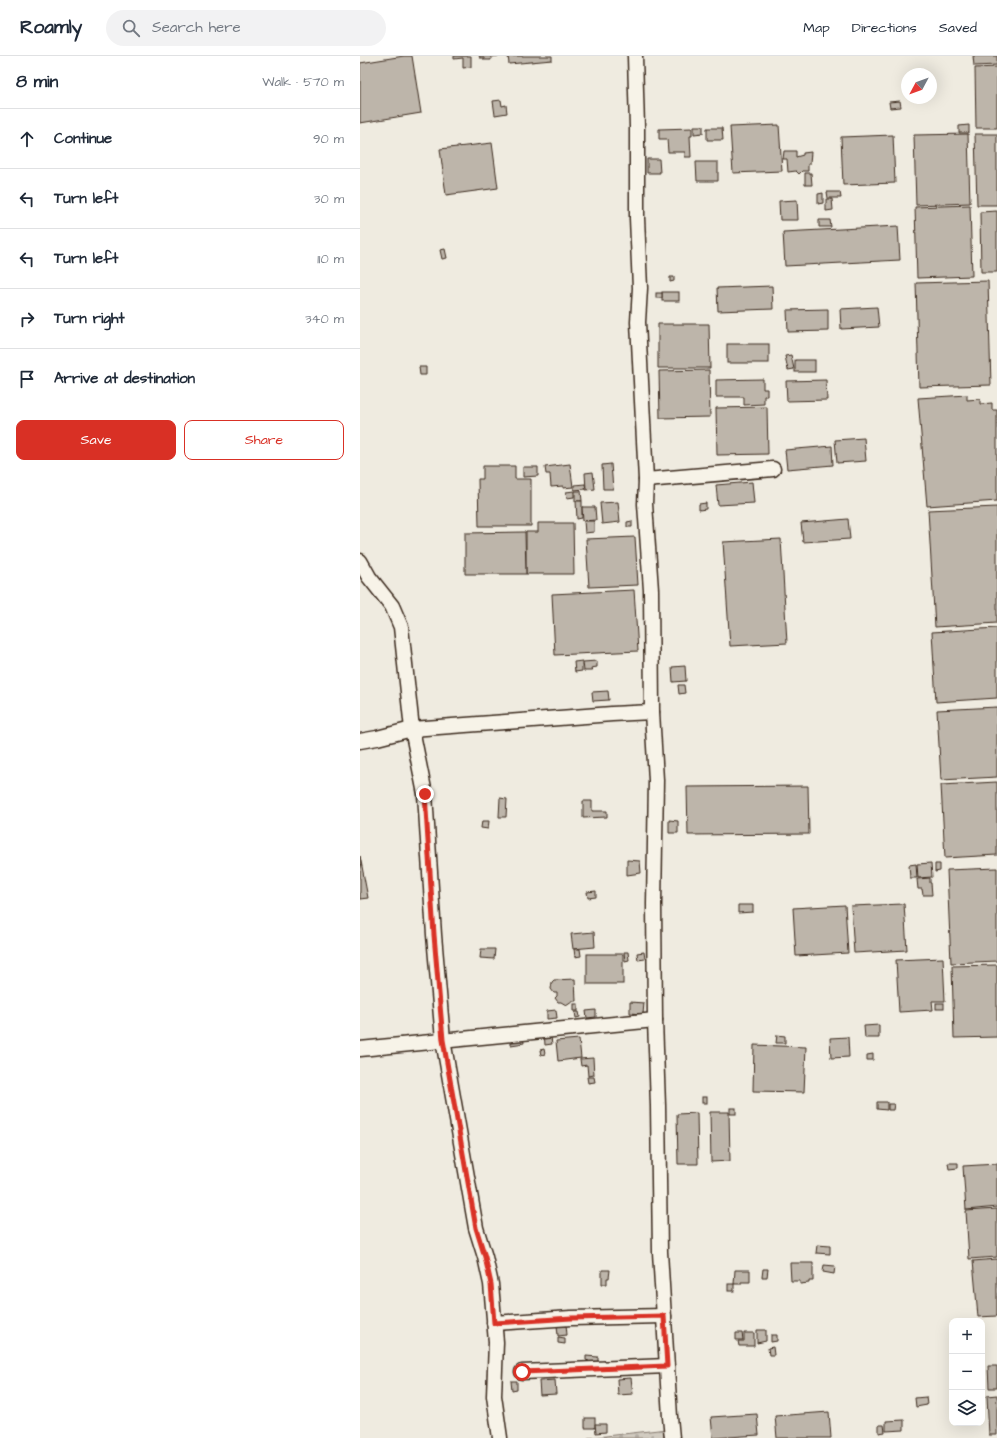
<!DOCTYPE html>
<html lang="en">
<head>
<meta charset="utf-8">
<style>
  :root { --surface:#fff; --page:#f2f2f3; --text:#1f2937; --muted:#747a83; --line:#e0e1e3; --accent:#d93025 }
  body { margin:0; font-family:"Architects Daughter",sans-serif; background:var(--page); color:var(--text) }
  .controls { position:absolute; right:12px; bottom:12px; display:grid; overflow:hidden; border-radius:8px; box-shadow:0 4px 16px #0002 }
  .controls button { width:36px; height:36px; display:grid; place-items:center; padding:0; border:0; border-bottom:1px solid var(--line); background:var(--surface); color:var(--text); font:20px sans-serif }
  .compass { position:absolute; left:541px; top:12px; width:36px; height:36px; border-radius:50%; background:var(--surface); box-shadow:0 4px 16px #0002; rotate:229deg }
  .stop { position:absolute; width:12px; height:12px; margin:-9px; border:3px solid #d93025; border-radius:50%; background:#fff }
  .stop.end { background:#d93025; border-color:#fff; box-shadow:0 1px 4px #0008 }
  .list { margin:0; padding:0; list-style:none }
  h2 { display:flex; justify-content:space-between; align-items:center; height:52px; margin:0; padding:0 16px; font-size:17px }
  h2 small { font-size:13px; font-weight:400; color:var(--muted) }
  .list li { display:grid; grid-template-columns:26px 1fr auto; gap:12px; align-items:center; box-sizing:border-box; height:60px; padding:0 16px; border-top:1px solid var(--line) }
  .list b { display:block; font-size:15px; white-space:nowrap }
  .list em { font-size:13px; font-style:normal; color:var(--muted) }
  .actions { display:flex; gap:8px; padding:12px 16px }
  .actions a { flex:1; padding:9px 0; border:1px solid var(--accent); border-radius:8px; text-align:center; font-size:14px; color:var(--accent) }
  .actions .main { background:var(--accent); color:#fff }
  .icon { flex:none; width:22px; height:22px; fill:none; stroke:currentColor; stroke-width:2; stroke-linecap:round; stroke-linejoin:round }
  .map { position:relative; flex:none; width:637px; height:1382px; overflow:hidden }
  header { display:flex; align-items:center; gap:24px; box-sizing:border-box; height:56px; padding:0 20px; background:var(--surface); border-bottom:1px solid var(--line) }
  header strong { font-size:19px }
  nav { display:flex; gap:22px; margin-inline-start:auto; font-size:14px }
  .search { width:280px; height:36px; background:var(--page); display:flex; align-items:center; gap:10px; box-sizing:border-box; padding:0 14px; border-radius:22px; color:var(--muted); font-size:15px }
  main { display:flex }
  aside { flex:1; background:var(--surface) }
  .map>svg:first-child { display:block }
</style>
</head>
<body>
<header>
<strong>Roamly</strong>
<div class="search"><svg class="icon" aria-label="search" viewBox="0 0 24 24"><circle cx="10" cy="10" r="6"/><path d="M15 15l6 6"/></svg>Search here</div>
<nav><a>Map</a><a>Directions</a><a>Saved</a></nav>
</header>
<main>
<aside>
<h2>8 min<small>Walk · 570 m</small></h2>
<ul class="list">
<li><svg class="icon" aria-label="ahead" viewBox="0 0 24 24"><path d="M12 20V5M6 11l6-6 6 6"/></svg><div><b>Continue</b></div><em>90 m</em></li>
<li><svg class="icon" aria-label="left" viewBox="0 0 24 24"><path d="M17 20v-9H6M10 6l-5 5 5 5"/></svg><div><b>Turn left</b></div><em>30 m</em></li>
<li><svg class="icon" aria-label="left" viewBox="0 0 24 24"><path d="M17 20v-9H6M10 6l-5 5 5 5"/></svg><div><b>Turn left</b></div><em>110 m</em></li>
<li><svg class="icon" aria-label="right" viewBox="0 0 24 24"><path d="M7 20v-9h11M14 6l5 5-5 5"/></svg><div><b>Turn right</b></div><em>340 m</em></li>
<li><svg class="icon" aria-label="arrive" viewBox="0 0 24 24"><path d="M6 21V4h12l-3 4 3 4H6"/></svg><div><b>Arrive at destination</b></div></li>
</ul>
<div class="actions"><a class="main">Save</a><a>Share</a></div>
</aside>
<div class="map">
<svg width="637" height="1382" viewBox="0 0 637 1382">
  <defs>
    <pattern id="cemetery-stones" width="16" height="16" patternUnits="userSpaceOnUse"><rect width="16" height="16" fill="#d1cbc0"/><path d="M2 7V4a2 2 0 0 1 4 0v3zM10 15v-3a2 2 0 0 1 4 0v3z" fill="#b4aea5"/></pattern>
  </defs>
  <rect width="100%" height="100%" fill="#efebe0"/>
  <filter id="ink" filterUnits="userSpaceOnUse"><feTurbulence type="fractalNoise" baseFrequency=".025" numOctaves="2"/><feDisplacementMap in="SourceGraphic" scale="8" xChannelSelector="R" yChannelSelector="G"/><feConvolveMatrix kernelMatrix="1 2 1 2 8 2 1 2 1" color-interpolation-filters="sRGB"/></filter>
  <g filter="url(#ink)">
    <path fill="url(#cemetery-stones)" stroke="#867a6f" d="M307,1373L308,1382H228Z"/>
    <g fill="#bdb5aa" stroke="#3b2a1e">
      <path d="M44,0H52L61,57L0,67V7Z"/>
      <path d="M94,0H111V11L103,12V2L94,3Z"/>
      <path d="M119,0H138L131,1V4H124V2H120Z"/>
      <path d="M148,0H192V4L149,8Z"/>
      <path d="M613,0H637V9L614,10Z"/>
      <path d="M637,11V72H616L615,12Z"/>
      <path d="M141,44L142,50L146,49L147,57L135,59L133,45Z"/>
      <path d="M540,45L541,51L530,52L529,46Z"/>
      <path d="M419,69L422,115L373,117L370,71Z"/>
      <path d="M609,69V77H599V70Z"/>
      <path d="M334,70H343V77L334,78Z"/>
      <path d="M332,72V80H330L331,101H325V96H308L307,83H299V73Z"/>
      <path d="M347,72H362L363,84H347Z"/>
      <path d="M608,78L610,147L556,149L554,79Z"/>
      <path d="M615,78H637V149H617Z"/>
      <path d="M533,79L535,127L483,129L481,81Z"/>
      <path d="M132,87L138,132L86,139L80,93Z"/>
      <path d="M424,95H436V101L443,99V97L451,96L450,108H448V115H442L439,118L436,115L428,116L427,103H423Z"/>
      <path d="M287,103H299L300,117H287Z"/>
      <path d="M336,106H358V125H337Z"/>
      <path d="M445,117H451L452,129H445Z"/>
      <path d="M467,136H480L481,142H468Z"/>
      <path d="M463,137V147L458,148V138Z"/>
      <path d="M466,143H472L473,154L466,155Z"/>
      <path d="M437,144L438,164H420L419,145Z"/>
      <path d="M610,149L612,220L557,222L555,151Z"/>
      <path d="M637,155V216H621L620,156Z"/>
      <path d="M459,164H470L471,171H459Z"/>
      <path d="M538,170L540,204L425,210L423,176Z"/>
      <path d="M85,193L87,202L82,203L80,194Z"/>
      <path d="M310,221H314V225L310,226Z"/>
      <path d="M628,225L631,329L559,331L556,227Z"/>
      <path d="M412,230L413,253L358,255L357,232Z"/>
      <rect x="302" y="236" width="17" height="9"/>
      <rect x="296" y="237" width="6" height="5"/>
      <path d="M517,251L519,271L481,273L480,253Z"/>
      <path d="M468,253V275L428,276L427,254Z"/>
      <path d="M298,268H349L350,312H298Z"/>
      <rect x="367" y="288" width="42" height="19"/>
      <path d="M431,299L434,313L428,314L425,300Z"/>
      <rect x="435" y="304" width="20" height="12"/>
      <path d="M59,311H66V319H60Z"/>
      <path d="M349,314L350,361L300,362L299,315Z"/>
      <path d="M403,323V333H407V340H404V348L384,349V341H356V324Z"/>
      <path d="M466,324L467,344L427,345L426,325Z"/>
      <path d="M607,339V344L620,343V348L632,347V354H637V445L567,450L558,342Z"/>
      <path d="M407,351L408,398L357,399L356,352Z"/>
      <path d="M504,382L506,405L477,407L475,384Z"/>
      <path d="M472,390L473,409L427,413L425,394Z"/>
      <path d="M210,408L213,431L203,432V430L191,431L190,418H186L185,411Z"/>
      <path d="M251,408L253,433H243L242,409Z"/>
      <path d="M123,410H155V423H171V470H119L118,423H123Z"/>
      <path d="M163,411H178V420L163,421Z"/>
      <path d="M233,416L235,433L226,434L225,417Z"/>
      <path d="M392,426L394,447L358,449L356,429Z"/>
      <path d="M225,428L226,433L214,434V429Z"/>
      <path d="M214,435V441L207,442L206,436Z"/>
      <path d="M215,435H221L222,445H215Z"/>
      <path d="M216,445H222V462L217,463Z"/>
      <path d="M258,446L260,466L242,468L240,447Z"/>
      <path d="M346,447V453L339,454V448Z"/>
      <path d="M222,451H235L236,464L223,465Z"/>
      <path d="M637,451V567L575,571L568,454Z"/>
      <path d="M488,463L490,483L443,486L441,467Z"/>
      <path d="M224,465H234V476L225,477Z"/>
      <path d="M272,465V471H267V466Z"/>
      <path d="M178,467H213L214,518H166V476H178Z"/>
      <path d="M165,476L166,518H105V477Z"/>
      <path d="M275,481L278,529L229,531L226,483Z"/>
      <path d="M421,483L427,587L370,590L363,486Z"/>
      <path d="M274,534L278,595L195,599L192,538Z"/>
      <path d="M637,572V642L576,646L572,576Z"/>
      <path d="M222,605V615L215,616L214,606Z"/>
      <path d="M237,605V611L231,612L232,615H224L223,606Z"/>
      <path d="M325,610L326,625L313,626L312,611Z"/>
      <path d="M318,629H324L325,637L319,638Z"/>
      <path d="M248,635L249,644L233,645L232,636Z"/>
      <path d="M637,651V721L581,724L577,654Z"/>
      <path d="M637,726V799L585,802L581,729Z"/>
      <path d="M448,730L449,778L328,779L327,731Z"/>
      <path d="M140,742L147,743L146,761H139Z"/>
      <path d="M223,745H232V755H247V761L223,762Z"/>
      <path d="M309,764L318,765V777H309Z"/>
      <path d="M122,765H129L128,773L121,772Z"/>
      <path d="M0,800L8,842L0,843Z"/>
      <path d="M267,804L280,805L281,817L267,819Z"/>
      <path d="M571,807L572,821L558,822L557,808Z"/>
      <path d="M556,808L557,822H550L549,809Z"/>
      <path d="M575,808H580V815L575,816Z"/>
      <path d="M637,812V905L591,907L587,814Z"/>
      <path d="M570,822V827H571L572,839H563L562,833H558L557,823Z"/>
      <path d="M236,835V841L228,842L227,836Z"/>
      <path d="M544,848L547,894L494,897L491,850Z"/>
      <path d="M378,849H393V856L378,857Z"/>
      <path d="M485,849L488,897L436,900L433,852Z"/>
      <path d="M234,876L235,891L213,893L211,878Z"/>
      <path d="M121,893H135L134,903L120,902Z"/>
      <path d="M214,893H220L221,900L215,901Z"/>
      <path d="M264,896H268L269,904L265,905Z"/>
      <path d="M284,896L285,903L278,904L277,897Z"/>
      <rect x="227" y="898" width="36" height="30"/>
      <path d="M583,902L585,945H572L573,954L539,956L536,904Z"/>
      <path d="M637,909V981L594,982L592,910Z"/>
      <path d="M215,923L216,945H212L206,949L201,946H198L195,942L197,940V937H194L191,933L192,926L194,924Z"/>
      <path d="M270,946L284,947L283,958L270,957Z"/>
      <rect x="576" y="947" width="8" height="6"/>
      <rect x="214" y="948" width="4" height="7"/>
      <path d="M196,954L197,962L187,963V955Z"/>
      <path d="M236,954V961L227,962L226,955Z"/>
      <path d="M215,956H219L220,961L216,962Z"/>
      <path d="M519,969V982H505L504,970Z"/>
      <path d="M190,974L192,988L185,989L184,975Z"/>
      <path d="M417,979L425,980V987H416Z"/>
      <path d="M163,980L164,987L151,989V981Z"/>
      <path d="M488,981L489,1001L471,1002L470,982Z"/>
      <path d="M219,983L221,1002L198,1005L196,985Z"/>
      <path d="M394,989L446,991L444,1036L393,1035Z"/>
      <path d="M184,993L185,998L181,999L180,994Z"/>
      <path d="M513,998V1004H507V999Z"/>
      <path d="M233,1002L234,1019L228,1020L227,1009L221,1010L220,1003Z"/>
      <path d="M227,1021H234L235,1026L228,1027Z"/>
      <rect x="342" y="1041" width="5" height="6"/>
      <path d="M517,1046H527V1054L517,1053Z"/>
      <path d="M528,1048H534L533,1054H528Z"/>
      <rect x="370" y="1052" width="6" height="6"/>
      <path d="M350,1056H369L370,1105L351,1106Z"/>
      <path d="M337,1057L338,1108H318L317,1058Z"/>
      <path d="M588,1107H598V1112L589,1113Z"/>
      <path d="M637,1108V1151L606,1154L603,1110Z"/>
      <path d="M637,1153V1201L609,1203L606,1155Z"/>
      <path d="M457,1189L470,1190V1198L456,1197Z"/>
      <path d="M637,1203V1260L618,1261L613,1205Z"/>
      <path d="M430,1207H453V1225H449V1227L440,1228V1225H431Z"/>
      <path d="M464,1209L475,1210L474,1218L463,1216Z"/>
      <path d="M403,1213H408L407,1221H402Z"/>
      <path d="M242,1214H250L249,1222H247V1228H242Z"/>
      <path d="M375,1214H390V1226H381V1228H374Z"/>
      <rect x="368" y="1228" width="6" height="7"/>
      <path d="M206,1268L207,1279L198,1280L197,1269Z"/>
      <path d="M397,1274H406V1285L397,1287Z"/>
      <path d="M376,1277H382L383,1284H376Z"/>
      <path d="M384,1277H394V1290H379L378,1285H384Z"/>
      <path d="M411,1279H417V1285L411,1286Z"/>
      <path d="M198,1281L205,1282V1288L198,1287Z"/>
      <path d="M413,1291L414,1299H409L408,1292Z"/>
      <path d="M226,1300L238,1301V1307H229V1305L226,1304Z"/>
      <path d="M628,1310H637V1332H629Z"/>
      <path d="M271,1322L273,1338L258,1339L257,1323Z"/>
      <path d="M195,1324L196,1338L180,1339L179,1325Z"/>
      <path d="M151,1325H157V1334L152,1335Z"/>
      <path d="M637,1339V1379H629L627,1340Z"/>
      <path d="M566,1341L567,1349L556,1351L555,1342Z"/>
      <path d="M469,1356L471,1382H417L415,1360Z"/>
      <path d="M397,1358L399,1379L353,1382L351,1361Z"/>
      <rect x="225" y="1362" width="10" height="10"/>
      <path d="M544,1364V1374L526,1375V1365Z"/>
      <path d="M235,1368H246V1376L236,1377Z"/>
      <path d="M519,1369H524L525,1376L519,1377Z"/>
    </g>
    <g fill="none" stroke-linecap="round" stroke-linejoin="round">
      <g stroke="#3b2a1e" stroke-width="17">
        <g id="minor">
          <path d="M275,0L277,71V162L280,232L278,266L286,424L285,448L291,534L292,656L296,724L294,848L295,964L298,1050L300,1196L310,1361L312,1382"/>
          <path d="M286,424L413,413"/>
          <path d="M0,505L9,521L32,550L41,571L52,673L65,738L74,879L83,984L116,1172L125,1201L131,1228L136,1286L134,1340L140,1382"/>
          <path d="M0,685L17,682L52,673L252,658L292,656"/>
          <path d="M0,993L295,964"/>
          <path d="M134,1267L211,1262L304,1260"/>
          <path d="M162,1316L307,1310"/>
        </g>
      </g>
      <use href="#minor" stroke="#f7f3e8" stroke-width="14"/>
    </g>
  </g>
  <g fill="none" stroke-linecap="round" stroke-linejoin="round" filter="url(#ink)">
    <path stroke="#d93025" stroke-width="5" d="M65,738L74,879L83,984L116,1172L125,1201L131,1228L134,1267L211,1262L304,1260L307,1310L162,1316"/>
  </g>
</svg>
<div class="controls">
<button>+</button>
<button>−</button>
<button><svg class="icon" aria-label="layers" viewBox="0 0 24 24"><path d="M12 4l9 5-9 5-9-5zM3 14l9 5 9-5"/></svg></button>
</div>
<svg class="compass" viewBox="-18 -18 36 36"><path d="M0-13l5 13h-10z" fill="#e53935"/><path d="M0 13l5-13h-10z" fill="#747a83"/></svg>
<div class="stop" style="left:162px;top:1316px"></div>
<div class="stop end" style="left:65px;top:738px"></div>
</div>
</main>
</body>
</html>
